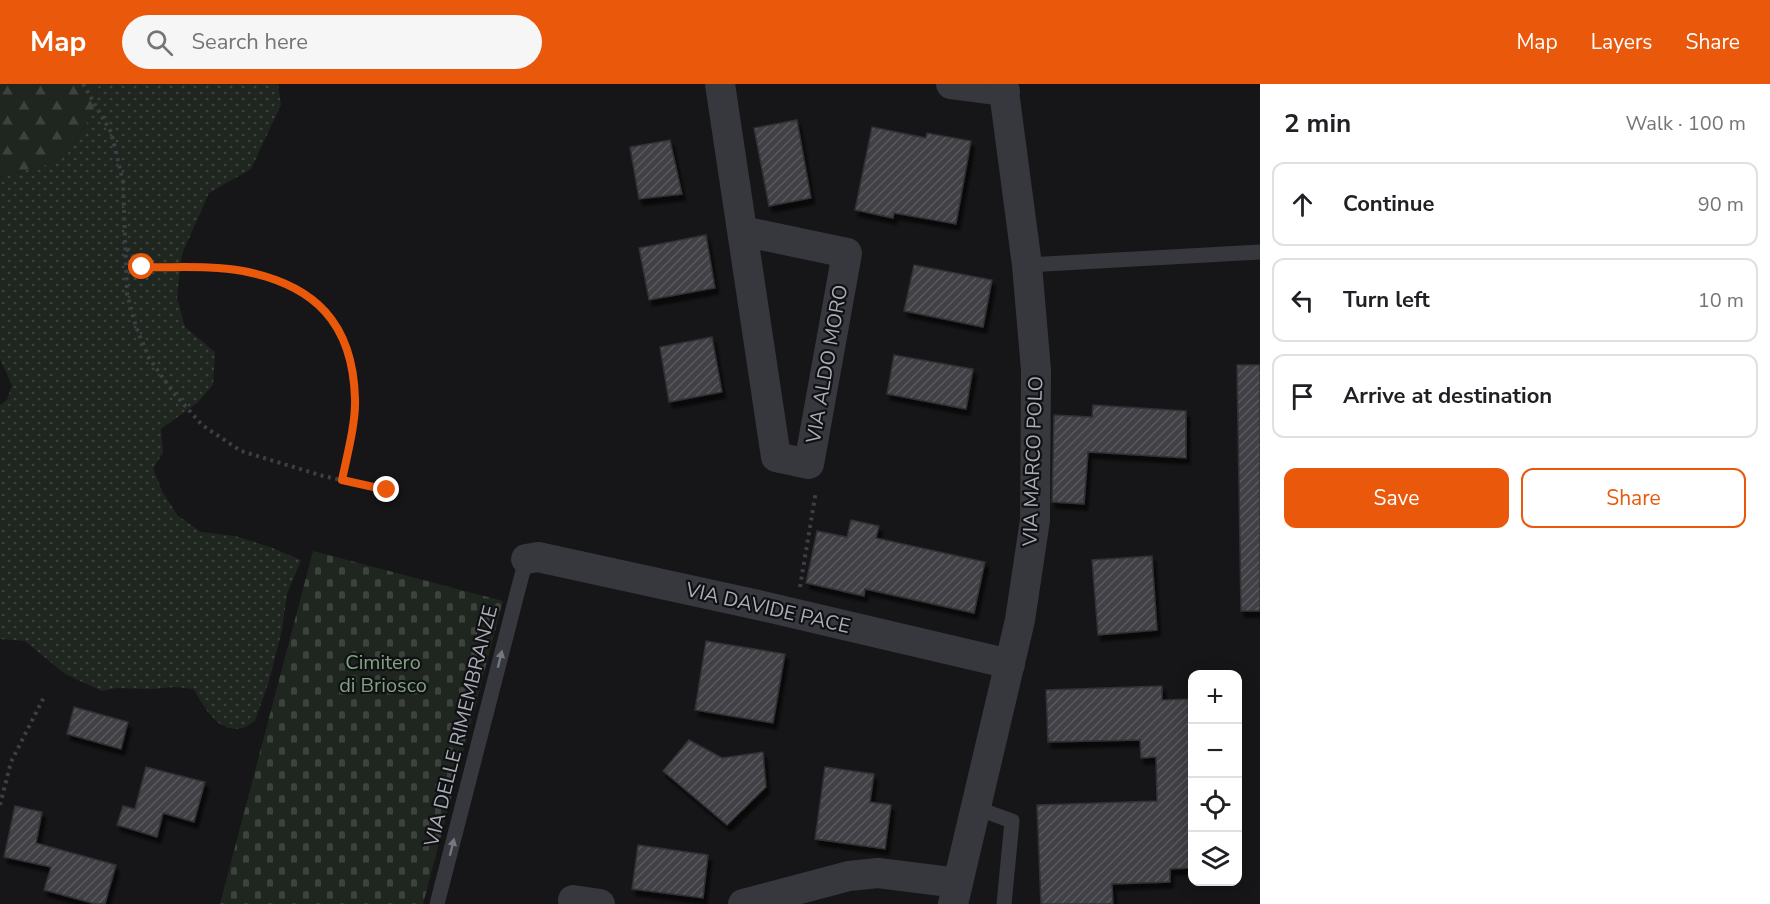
<!DOCTYPE html>
<html lang="en">
<head>
<meta charset="utf-8">
<style>
  :root { --surface:#fff; --page:#f6f6f6; --text:#202124; --muted:#757577; --line:#e0e0e0; --accent:#ea580c }
  body { margin:0; font-family:"Nunito Sans",sans-serif; background:var(--page); color:var(--text) }
  .controls { position:absolute; right:18px; bottom:18px; display:grid; overflow:hidden; border-radius:12px; box-shadow:0 3px 15px #0003 }
  .controls button { width:54px; height:54px; display:grid; place-items:center; padding:0; border:0; border-bottom:2px solid var(--line); background:var(--surface); color:var(--text); font:30px sans-serif }
  .stop { position:absolute; width:18px; height:18px; margin:-14px; border:4px solid #ea580c; border-radius:50%; background:#fff }
  .stop.end { background:#ea580c; border-color:#fff; box-shadow:0 2px 6px #0008 }
  .list { margin:0; padding:0; list-style:none }
  h2 { display:flex; justify-content:space-between; align-items:center; height:78px; margin:0; padding:0 24px; font-size:26px }
  h2 small { font-size:20px; font-weight:400; color:var(--muted) }
  .list li { display:grid; grid-template-columns:39px 1fr auto; gap:18px; align-items:center; box-sizing:border-box; height:84px; margin:0 12px 12px; padding:0 12px; border:2px solid var(--line); border-radius:12px }
  .list b { display:block; font-size:22px; white-space:nowrap }
  .list em { font-size:20px; font-style:normal; color:var(--muted) }
  .actions { display:flex; gap:12px; padding:18px 24px }
  .actions a { flex:1; padding:14px 0; border:2px solid var(--accent); border-radius:12px; text-align:center; font-size:21px; color:var(--accent) }
  .actions .main { background:var(--accent); color:#fff }
  .icon { flex:none; width:33px; height:33px; fill:none; stroke:currentColor; stroke-width:2; stroke-linecap:round; stroke-linejoin:round }
  .map { position:relative; flex:none; width:1260px; height:820px; overflow:hidden }
  header { display:flex; align-items:center; gap:36px; box-sizing:border-box; height:84px; padding:0 30px; background:var(--accent); color:#fff }
  header strong { font-size:28px }
  nav { display:flex; gap:33px; margin-inline-start:auto; font-size:21px }
  .search { width:420px; height:54px; background:var(--page); display:flex; align-items:center; gap:15px; box-sizing:border-box; padding:0 21px; border-radius:33px; color:var(--muted); font-size:22px }
  main { display:flex }
  aside { flex:1; background:var(--surface) }
  .map>svg:first-child { display:block }
</style>
</head>
<body>
<header>
<strong>Map</strong>
<div class="search"><svg class="icon" aria-label="search" viewBox="0 0 24 24"><circle cx="10" cy="10" r="6"/><path d="M15 15l6 6"/></svg>Search here</div>
<nav><a>Map</a><a>Layers</a><a>Share</a></nav>
</header>
<main>
<div class="map">
<svg width="1260" height="820" viewBox="0 0 1260 820">
  <defs>
    <pattern id="grass-dots" width="8" height="8" patternUnits="userSpaceOnUse" patternTransform="scale(1.5)"><rect width="8" height="8" fill="#1e261f"/><path d="M2 2h.1M6 6h.1" fill="none" stroke="#3c433d" stroke-width="1.8" stroke-linecap="round"/></pattern>
    <pattern id="forest-firs" width="22" height="20" patternUnits="userSpaceOnUse" patternTransform="scale(1.5)"><rect width="22" height="20" fill="#1e261f"/><path d="M5 1l3.5 6h-7zM16 11l3.5 6h-7z" fill="#3c433d"/></pattern>
    <pattern id="cemetery-stones" width="16" height="16" patternUnits="userSpaceOnUse" patternTransform="scale(1.5)"><rect width="16" height="16" fill="#1e261f"/><path d="M2 7V4a2 2 0 0 1 4 0v3zM10 15v-3a2 2 0 0 1 4 0v3z" fill="#3c433d"/></pattern>
    <pattern id="building-hatch" width="6" height="6" patternUnits="userSpaceOnUse" patternTransform="scale(1.5)"><rect width="6" height="6" fill="#404145"/><path d="M-1 1l2-2M0 6l6-6M5 7l2-2" fill="none" stroke="#595a5e"/></pattern>
    <filter id="shadow"><feDropShadow dx="3.5" dy="6" stdDeviation="1.5" flood-color="#0009"/></filter>
  </defs>
  <rect width="100%" height="100%" fill="#161618"/>
  <path fill="url(#grass-dots)" d="M99,0H278L281,21L251,85L209,109L182,170L177,213L185,243L215,268L213,301L197,319L161,345L163,369L153,384L162,407L177,431L201,448L235,452L270,463L301,476L287,510L282,546L269,597L255,637C251,639 247,643 242,644C218,650 203,622 194,605L175,603L152,605L116,604L102,607L65,590L25,557L0,555V321L7,316L12,301L0,275V93L45,81L66,72L92,31Z"/>
  <path fill="url(#forest-firs)" d="M0,0H99L92,31L66,72L45,81L0,93Z"/>
  <path fill="url(#cemetery-stones)" d="M313,467L503,517L423,820H220Z"/>
  <g fill="url(#building-hatch)" stroke="#303034" stroke-width="1.5" filter="url(#shadow)">
    <path d="M797,36L811,114L769,122L754,44Z"/>
    <path d="M872,43L926,54L927,49L971,57L956,140L894,129L893,134L855,126Z"/>
    <path d="M670,56L682,110L639,115L630,63Z"/>
    <path d="M706,151L715,204L649,216L639,164Z"/>
    <path d="M914,181L992,196L983,243L904,227Z"/>
    <path d="M712,253L722,308L669,318L660,263Z"/>
    <path d="M894,271L973,285L966,325L887,310Z"/>
    <path d="M1237,281H1260V527H1241Z"/>
    <path d="M1093,321L1186,327V374L1088,368L1084,420L1052,418L1054,331L1092,333Z"/>
    <path d="M851,436L879,442L876,454L985,478L974,529L865,505L864,512L806,499L817,447L847,453Z"/>
    <path d="M1152,472L1157,546L1098,551L1092,476Z"/>
    <path d="M706,557L785,570L773,639L695,626Z"/>
    <path d="M1162,602V616L1192,615V784L1170,785V798L1112,800L1113,820H1041L1037,721L1157,717L1156,673L1141,674L1140,656L1048,658L1046,606Z"/>
    <path d="M74,623L128,638L121,665L67,650Z"/>
    <path d="M689,656L722,674L763,668L766,703L727,741L663,687Z"/>
    <path d="M146,683L205,698L194,738L163,729L157,753L117,741L123,722L135,725Z"/>
    <path d="M825,683L874,690L870,718L891,721L885,765L815,755Z"/>
    <path d="M15,722L42,728L36,759L116,781L105,820H95L44,806L51,783L4,773Z"/>
    <path d="M638,761L708,771L703,814L632,805Z"/>
  </g>
  <g fill="none" stroke-linecap="round" stroke-linejoin="round">
    <g stroke="#3d3f44" stroke-width="4" stroke-dasharray="3 4.5" stroke-linecap="butt">
      <path d="M83,0L111,48L123,97L127,210L136,243L149,274L173,308L202,341L241,367L323,392L387,406"/>
      <path d="M127,165L142,184C175,184 210,181 243,187C315,201 353,239 355,315C356,340 347,371 342,396"/>
      <path d="M800,503L816,407"/>
      <path d="M0,721L11,678L45,611"/>
    </g>
    <g stroke="#37383d" stroke-width="15">
      <path d="M1027,181L1260,168"/>
      <path d="M976,724L1012,737L1004,820"/>
      <path d="M437,820L526,475"/>
    </g>
    <g stroke="#37383d" stroke-width="30">
      <path d="M720,0L776,373L809,380L847,169L742,147"/>
      <path d="M951,0L1005,7"/>
      <path d="M526,475L538,473L758,521L1010,580"/>
      <path d="M573,816L600,820"/>
      <path d="M743,820L849,792L878,789L958,799"/>
      <path d="M953,820L1020,536L1035,436L1036,286L1027,181L1003,0"/>
    </g>
  </g>
  <defs><path id="oneway-solid" d="M-6-.8H1V-3.2L6.5 0L1 3.2V.8H-6Z" transform="scale(1.5)"/></defs>
  <g fill="#757881">
    <use href="#oneway-solid" transform="translate(500 575) rotate(-76)"/>
    <use href="#oneway-solid" transform="translate(452 763) rotate(-76)"/>
  </g>
  <g fill="none" stroke-linecap="round" stroke-linejoin="round">
    <path stroke="#ea580c" stroke-width="8" d="M142,183C175,184 210,181 243,187C315,201 353,239 355,315C356,338 347,372 342,396L387,406"/>
  </g>
  <g text-anchor="middle" dominant-baseline="central" stroke-width="4.5" stroke-linejoin="round" paint-order="stroke">
    <g font-size="20" fill="#a8adb8" stroke="#111113">
      <text transform="translate(827 280) rotate(-80)">VIA ALDO MORO</text>
      <text transform="translate(1033 377) rotate(-88)">VIA MARCO POLO</text>
      <text transform="translate(768 524) rotate(13)">VIA DAVIDE PACE</text>
      <text transform="translate(461 642) rotate(-76)">VIA DELLE RIMEMBRANZE</text>
    </g>
    <g font-size="20" fill="#7fa381" stroke="#111113">
      <text x="383" y="578">Cimitero<tspan x="383" dy="23">di Briosco</tspan></text>
    </g>
  </g>
</svg>
<div class="controls">
<button>+</button>
<button>−</button>
<button><svg class="icon" aria-label="locate" viewBox="0 0 24 24"><circle cx="12" cy="12" r="6"/><path d="M12 2v4M12 18v4M2 12h4M18 12h4"/></svg></button>
<button><svg class="icon" aria-label="layers" viewBox="0 0 24 24"><path d="M12 4l9 5-9 5-9-5zM3 14l9 5 9-5"/></svg></button>
</div>
<div class="stop" style="left:142px;top:183px"></div>
<div class="stop end" style="left:387px;top:406px"></div>
</div>
<aside>
<h2>2 min<small>Walk · 100 m</small></h2>
<ul class="list">
<li><svg class="icon" aria-label="ahead" viewBox="0 0 24 24"><path d="M12 20V5M6 11l6-6 6 6"/></svg><div><b>Continue</b></div><em>90 m</em></li>
<li><svg class="icon" aria-label="left" viewBox="0 0 24 24"><path d="M17 20v-9H6M10 6l-5 5 5 5"/></svg><div><b>Turn left</b></div><em>10 m</em></li>
<li><svg class="icon" aria-label="arrive" viewBox="0 0 24 24"><path d="M6 21V4h12l-3 4 3 4H6"/></svg><div><b>Arrive at destination</b></div></li>
</ul>
<div class="actions"><a class="main">Save</a><a>Share</a></div>
</aside>
</main>
</body>
</html>
